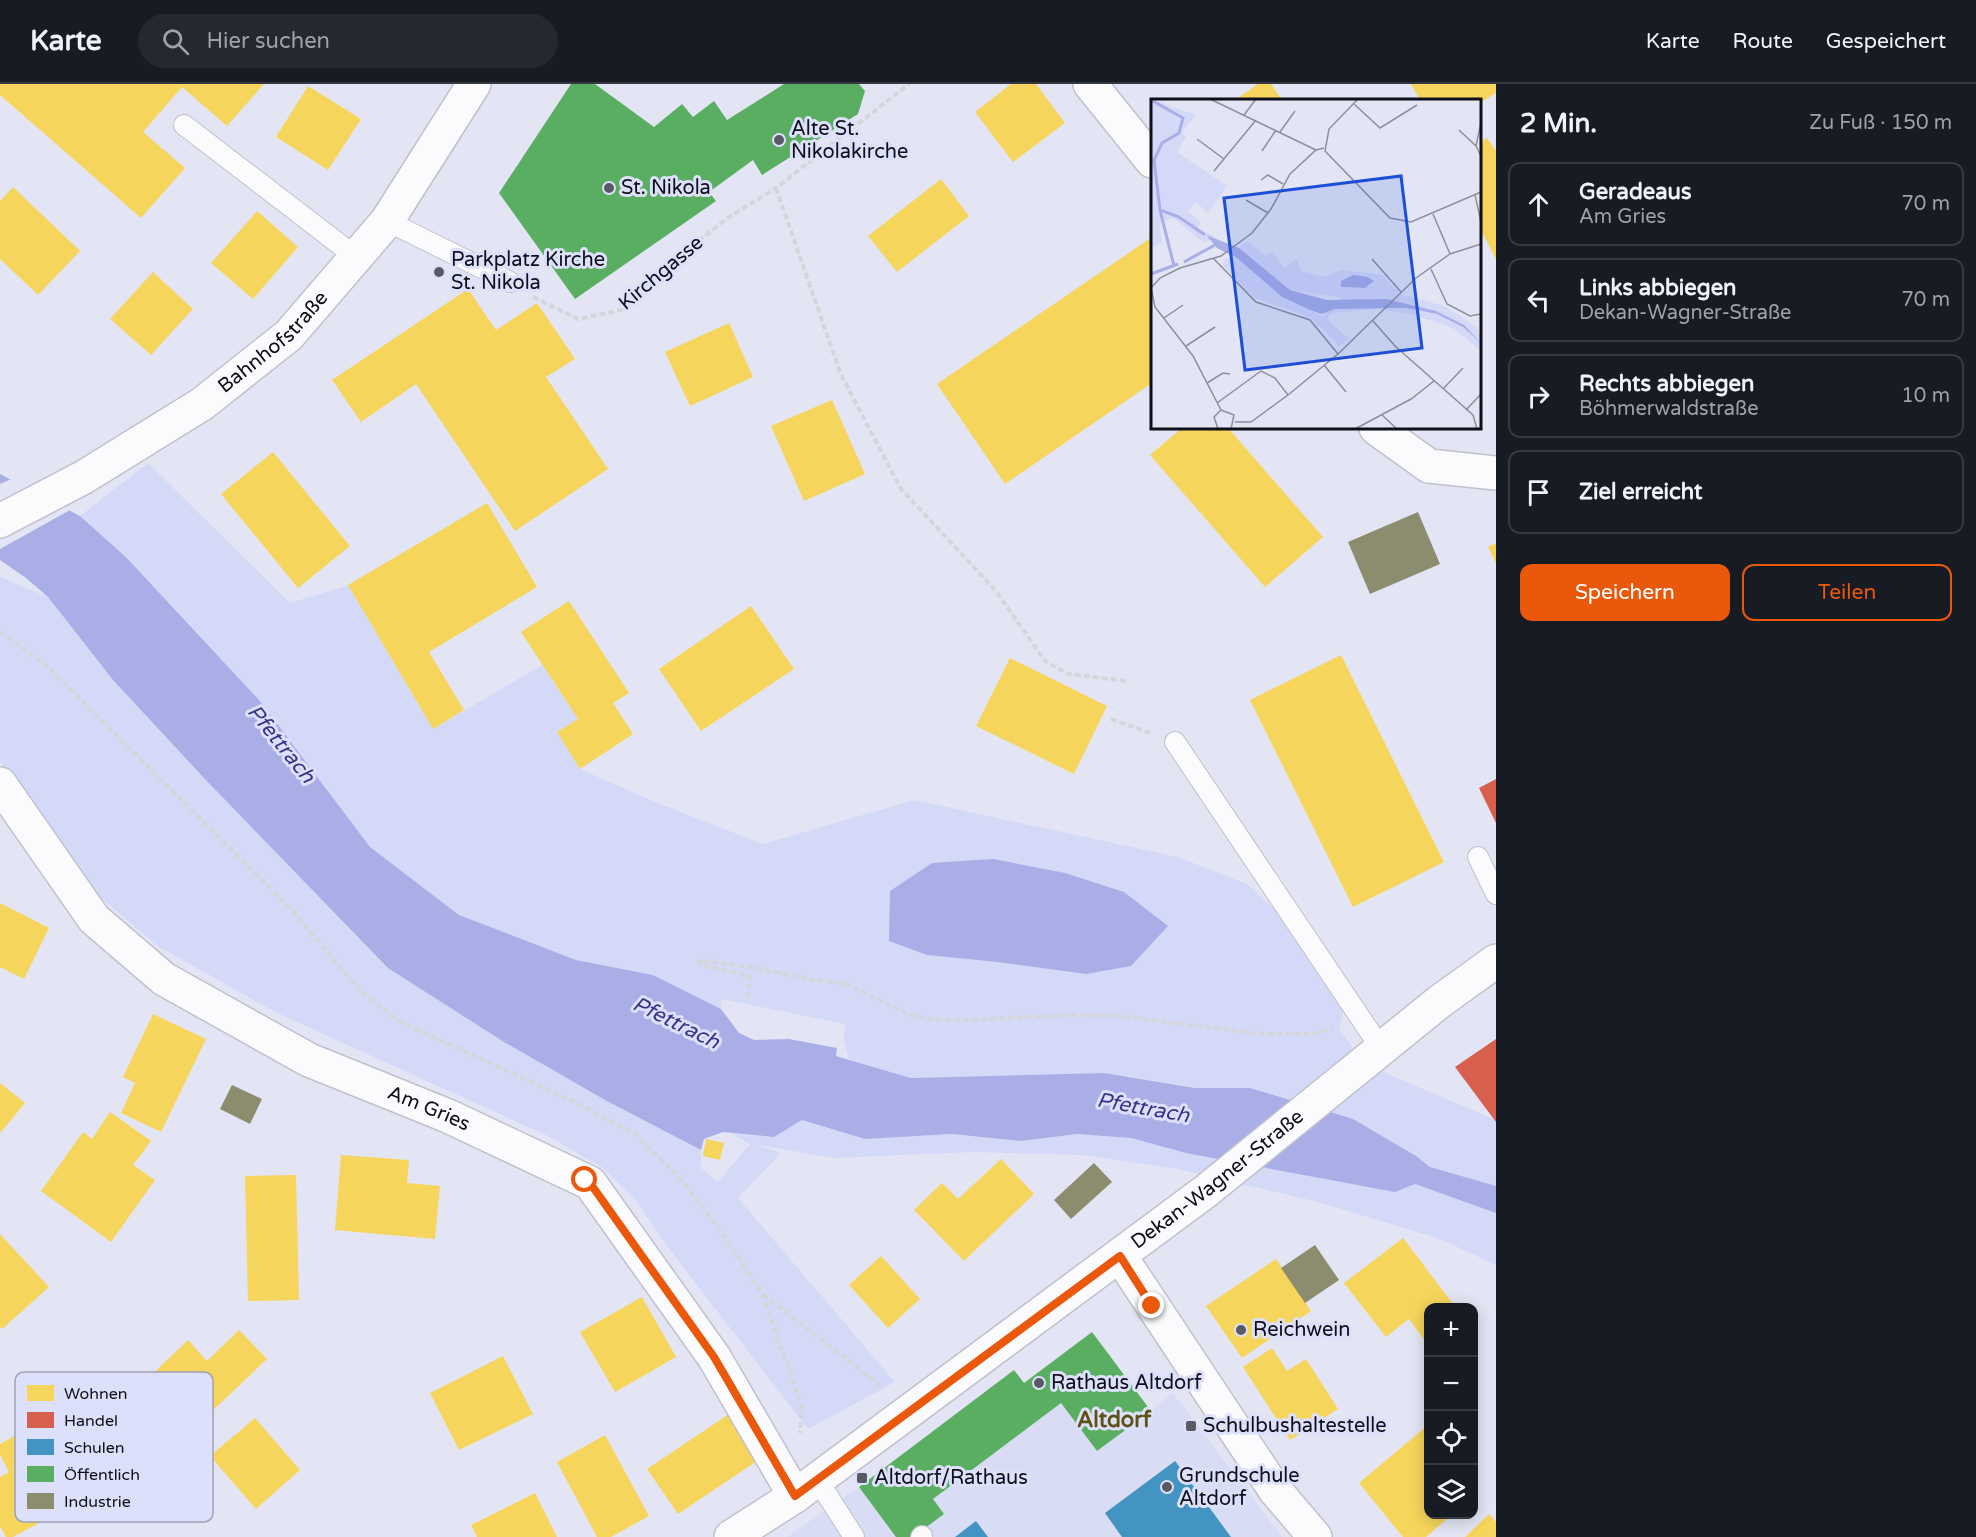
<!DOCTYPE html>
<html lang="de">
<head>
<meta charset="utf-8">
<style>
  :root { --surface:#171b24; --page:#242831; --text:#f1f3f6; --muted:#9ea1a6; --line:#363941; --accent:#ea580c }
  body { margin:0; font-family:"Varela Round",sans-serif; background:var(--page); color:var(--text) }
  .controls { position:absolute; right:18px; bottom:18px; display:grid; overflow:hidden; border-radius:12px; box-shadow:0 3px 15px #0003 }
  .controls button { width:54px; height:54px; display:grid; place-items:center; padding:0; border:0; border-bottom:2px solid var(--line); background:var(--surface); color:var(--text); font:30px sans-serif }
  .stop { position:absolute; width:18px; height:18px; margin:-14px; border:4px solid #ea580c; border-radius:50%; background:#fff }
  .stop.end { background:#ea580c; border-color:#fff; box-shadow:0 2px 6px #0008 }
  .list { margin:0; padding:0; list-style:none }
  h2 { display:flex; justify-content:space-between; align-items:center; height:78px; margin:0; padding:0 24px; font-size:26px }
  h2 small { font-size:20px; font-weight:400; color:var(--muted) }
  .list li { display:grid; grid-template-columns:39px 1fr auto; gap:18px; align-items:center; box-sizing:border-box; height:84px; margin:0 12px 12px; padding:0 12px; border:2px solid var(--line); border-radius:12px }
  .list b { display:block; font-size:22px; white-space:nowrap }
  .list p { margin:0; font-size:20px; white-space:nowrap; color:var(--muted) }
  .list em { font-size:20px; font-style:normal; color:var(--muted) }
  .actions { display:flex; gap:12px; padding:18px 24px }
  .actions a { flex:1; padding:14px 0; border:2px solid var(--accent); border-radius:12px; text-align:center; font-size:21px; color:var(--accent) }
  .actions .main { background:var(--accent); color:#fff }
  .icon { flex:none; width:33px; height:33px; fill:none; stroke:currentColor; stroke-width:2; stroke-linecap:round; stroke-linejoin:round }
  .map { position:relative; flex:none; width:1496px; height:1453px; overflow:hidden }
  header { display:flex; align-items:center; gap:36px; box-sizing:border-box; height:84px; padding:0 30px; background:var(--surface); border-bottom:2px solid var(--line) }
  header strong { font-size:28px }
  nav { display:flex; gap:33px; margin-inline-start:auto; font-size:21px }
  .search { width:420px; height:54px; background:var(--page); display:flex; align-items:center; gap:15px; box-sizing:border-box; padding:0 21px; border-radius:33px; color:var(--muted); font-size:22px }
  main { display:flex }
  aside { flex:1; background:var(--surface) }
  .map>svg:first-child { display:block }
</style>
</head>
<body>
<header>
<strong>Karte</strong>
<div class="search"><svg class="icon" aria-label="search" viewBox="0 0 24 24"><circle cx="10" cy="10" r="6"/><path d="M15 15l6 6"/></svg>Hier suchen</div>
<nav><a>Karte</a><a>Route</a><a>Gespeichert</a></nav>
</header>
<main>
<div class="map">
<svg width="1496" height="1453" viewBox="0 0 1496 1453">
  <rect width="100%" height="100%" fill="#e3e5f4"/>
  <g fill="#d9dcf5">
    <path d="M1173,1309L1282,1453H913L944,1430L933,1415L1061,1319L1097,1367Z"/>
    <path d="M859,1403L896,1453H787Z"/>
  </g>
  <path fill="#d5d9f8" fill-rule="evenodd" d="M148,379L290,519L348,501L433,645L542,581L578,635L557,648L580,685L660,720L763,760L914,716L1178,773L1247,800L1290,840L1344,926L1339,944L1364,980L1496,1036V1181L1440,1155L1318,1118L1178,1085L1083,1071L974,1068L834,1074L758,1061L781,1069L738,1114L895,1298L808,1345L667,1162L635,1115L603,1084L550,1053L275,928L156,861L100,813L56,764L0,677V493L48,513L113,596L203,693L504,958L605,1016L701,1066V1084L718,1098L750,1060L732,1050L774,1053L802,1036L866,1055L952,1050L1021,1057L1077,1050L1131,1054L1186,1069L1429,1083L1416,1072L1353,1035L1198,1004L1104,989L911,994L849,975L844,957L845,940L721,915V925L653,891L576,876L459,831L370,763L260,617L128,474L80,432ZM993,775L997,878L927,871Z"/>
  <g fill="#aaaee7">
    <path d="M0,390L80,432L127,474L260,617L370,763L459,831L576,876L653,891L721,925L739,949L754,956L789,955L837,964L836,972L911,994L1104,989L1195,1004H1250L1353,1035L1416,1072L1430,1083L1496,1102V1129L1415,1100L1395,1108L1186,1069L1131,1054L1077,1050L1021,1057L952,1050L865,1055L802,1036L774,1053L723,1048L704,1055L701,1066L605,1016L504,958L388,884L203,693L113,596L48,513L26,494L0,476Z"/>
    <path d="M993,775L1065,789L1124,808L1168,842L1131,882L1086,890L997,878L927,871L889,857L890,807L932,779Z"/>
  </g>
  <path fill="#e3e5f4" d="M14,394L72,425L0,465V400Z"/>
  <g fill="#f6d55c">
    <path d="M0,0H264L227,42L182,3L143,48L185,84L141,134L0,11Z"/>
    <path d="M1011,0H1036L1065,39L1013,78L975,28Z"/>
    <path d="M1258,0H1271L1282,16H1235Z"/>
    <path d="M1411,0H1496V9L1480,19V16H1420Z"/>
    <path d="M308,2L361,35L328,86L276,53Z"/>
    <path d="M1487,54L1495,66L1496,65V175L1480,144V59Z"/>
    <path d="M941,95L969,132L897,188L868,152Z"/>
    <path d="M13,103L80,167L38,211L0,175V117Z"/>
    <path d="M257,127L298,163L253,215L211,179Z"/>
    <path d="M1152,153V299L1005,400L937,300Z"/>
    <path d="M153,188L193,225L151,271L110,235Z"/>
    <path d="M468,205L496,246L537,219L575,275L546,293L608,385L515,447L416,300L361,338L332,296Z"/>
    <path d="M729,239L753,293L690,322L665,268Z"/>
    <path d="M832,316L865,390L804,417L771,342Z"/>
    <path d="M1182,344H1228L1323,453L1265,503L1150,371Z"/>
    <path d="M273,368L350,462L298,504L221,410Z"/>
    <path d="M487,419L537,503L429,568L464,626L433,645L348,501Z"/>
    <path d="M1496,459V479L1488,463Z"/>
    <path d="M569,517L629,609L613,619L633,650L580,685L557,648L578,635L521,548Z"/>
    <path d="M751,522L794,585L701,647L659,585Z"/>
    <path d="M1341,571L1444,778L1353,823L1250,616Z"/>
    <path d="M1010,574L1107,622L1074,690L976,642Z"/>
    <path d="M0,819L49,844L24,895L0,883Z"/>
    <path d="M153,930L206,955L161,1048L121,1029L135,999L123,993Z"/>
    <path d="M0,999L25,1019L0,1049Z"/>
    <path d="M110,1028L151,1057L133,1081L155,1096L111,1158L41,1107L83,1048L92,1055Z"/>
    <path d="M706,1055L724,1059L720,1076L703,1072Z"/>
    <path d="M341,1071L409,1076L407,1099L440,1102L435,1155L335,1146Z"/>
    <path d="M1001,1075L1034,1110L964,1177L914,1126L942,1099L958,1115Z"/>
    <path d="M296,1091L299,1216L248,1217L245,1092Z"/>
    <path d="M0,1150L49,1203L2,1245L0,1243Z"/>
    <path d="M1403,1154L1456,1224H1428V1261L1409,1235L1386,1253L1344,1199Z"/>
    <path d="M881,1172L920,1215L888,1244L849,1201Z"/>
    <path d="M1276,1175L1311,1227L1242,1274L1206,1222Z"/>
    <path d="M642,1213L676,1273L615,1308L580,1248Z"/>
    <path d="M239,1246L267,1275L188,1350L141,1301L188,1256L207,1277Z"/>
    <path d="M1272,1264L1287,1287L1306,1275L1338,1325L1290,1356L1243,1283Z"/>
    <path d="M503,1272L533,1330L459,1366L430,1309Z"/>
    <path d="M729,1330L760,1375L678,1430L647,1385Z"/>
    <path d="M255,1334L300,1386L256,1425L210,1372Z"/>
    <path d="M34,1341L76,1419L13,1453H6L0,1442V1393L9,1388L0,1371V1360Z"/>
    <path d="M1428,1341V1430H1453L1426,1453H1403L1359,1399Z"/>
    <path d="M605,1351L649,1432L611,1453H597L557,1378Z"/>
    <path d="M535,1409L557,1453H477L471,1441Z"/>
    <path d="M1489,1430L1496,1438V1453H1465Z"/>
  </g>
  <g fill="#d6604d">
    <path d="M1496,695V739L1479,704Z"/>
    <path d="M1496,955V1038L1455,983Z"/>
  </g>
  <g fill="#4393c3">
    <path d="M1175,1377L1231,1453H1122L1105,1429Z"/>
    <path d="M976,1437L988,1453H955Z"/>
  </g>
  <g fill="#5aae61">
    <path d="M571,0H595L654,43L682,20L693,33L714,17L727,36L784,0H859L865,7L858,30L762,91L753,76L709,108L716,117L575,215L499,109Z"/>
    <path d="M1092,1248L1151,1327L1097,1367L1061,1319L933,1415L944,1430L913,1453H896L859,1403L1014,1286L1024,1299Z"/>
  </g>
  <g fill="#8c8c6e">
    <path d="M1418,428L1440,480L1370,510L1348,458Z"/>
    <path d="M232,1001L262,1015L250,1040L220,1025Z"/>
    <path d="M1094,1079L1112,1098L1071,1135L1054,1116Z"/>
    <path d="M1315,1161L1339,1196L1305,1219L1281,1184Z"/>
  </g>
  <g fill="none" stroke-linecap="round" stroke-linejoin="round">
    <g stroke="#c0c1cc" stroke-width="22">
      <g id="lane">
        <path d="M184,41L356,173"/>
        <path d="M387,137L510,198"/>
        <path d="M1175,658L1382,966"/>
        <path d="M1478,773L1496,810"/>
        <path d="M817,1395L854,1453"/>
        <path d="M921,1453L922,1452"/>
      </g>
    </g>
    <g stroke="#c0c1cc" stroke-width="36">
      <g id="street">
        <path id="s1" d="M0,700L94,835L164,895L309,976L448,1032L590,1099L714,1273L795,1412"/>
        <path d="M1120,1172L1275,1406L1315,1453"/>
      </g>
    </g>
    <g stroke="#c0c1cc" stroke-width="36">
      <g id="secondary">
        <path d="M1090,0L1152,77"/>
        <path d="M1376,344L1429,382L1496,389"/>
        <path id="s2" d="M0,437L84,393L202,320L289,251L387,137L474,0"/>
        <path id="s3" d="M731,1453L795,1412L1206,1107L1439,918L1496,877"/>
      </g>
    </g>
    <g stroke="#d5d6da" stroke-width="4" stroke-dasharray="6 3" stroke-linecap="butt">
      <path d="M776,104L841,291L901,405L996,507L1045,577L1068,590L1128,597"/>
      <path d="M533,213L578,235L621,226L669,181L726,135L776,104L909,0"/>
      <path d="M0,547L48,583L293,827L361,908L401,938L581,1021L636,1051L680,1094L717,1142L762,1209L802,1322L800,1349"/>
      <path d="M1111,635L1150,649"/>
      <path d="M748,914L750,892L700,881V876L751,883L813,896L844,899L908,930L930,935L968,936L1071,931L1119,932L1260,950H1312L1333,945"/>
      <path d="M763,1210L882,1303"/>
    </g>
    <use href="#lane" stroke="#fbfbfd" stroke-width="20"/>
    <use href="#street" stroke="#fbfbfd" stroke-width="33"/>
    <use href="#secondary" stroke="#fbfbfd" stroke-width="33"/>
  </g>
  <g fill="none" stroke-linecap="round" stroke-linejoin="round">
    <path stroke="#ea580c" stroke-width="8" d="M585,1096L590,1099L714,1273L795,1412L1120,1172L1152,1222"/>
  </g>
  <g fill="#595a65" stroke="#dde0fa" stroke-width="2">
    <circle cx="779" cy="56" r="6"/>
    <circle cx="609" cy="104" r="6"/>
    <circle cx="439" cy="188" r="6"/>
    <circle cx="1241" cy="1246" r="6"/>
    <circle cx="1039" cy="1299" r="6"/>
    <rect x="1185" y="1336" width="12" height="12" rx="3"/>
    <rect x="856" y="1388" width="12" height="12" rx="3"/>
    <circle cx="1167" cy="1403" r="6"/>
  </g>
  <g text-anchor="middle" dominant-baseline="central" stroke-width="6" stroke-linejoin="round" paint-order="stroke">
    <g font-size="20" fill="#0e0f18" stroke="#dde0fa" text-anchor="start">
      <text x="791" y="45">Alte St.<tspan x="791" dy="23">Nikolakirche</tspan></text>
      <text x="621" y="104">St. Nikola</text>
      <text x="451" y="176">Parkplatz Kirche<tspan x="451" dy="23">St. Nikola</tspan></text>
      <text x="1253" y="1246">Reichwein</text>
      <text x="1051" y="1299">Rathaus Altdorf</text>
      <text x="1203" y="1342">Schulbushaltestelle</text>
      <text x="1179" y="1392">Grundschule<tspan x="1179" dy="23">Altdorf</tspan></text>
      <text x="874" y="1394">Altdorf/Rathaus</text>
    </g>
    <g font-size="20" fill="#0e0f18" stroke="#dde0fa">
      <text transform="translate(661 189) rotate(-40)">Kirchgasse</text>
      <text stroke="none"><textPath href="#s2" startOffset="328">Bahnhofstraße</textPath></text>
      <text stroke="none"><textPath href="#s1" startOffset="552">Am Gries</textPath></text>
      <text stroke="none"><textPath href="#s3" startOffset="604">Dekan-Wagner-Straße</textPath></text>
    </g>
    <g font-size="21" font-style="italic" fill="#383389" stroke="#dde0fa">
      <text transform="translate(281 660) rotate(51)">Pfettrach</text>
      <text transform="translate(676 939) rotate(26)">Pfettrach</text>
      <text transform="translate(1143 1024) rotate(10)">Pfettrach</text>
    </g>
    <g font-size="22" font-weight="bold" fill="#5b5214" stroke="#dde0fa">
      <text x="1114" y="1336">Altdorf</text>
    </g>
  </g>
  <g transform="translate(1151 15)">
    <rect width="330" height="330" fill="#e3e5f4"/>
    <path d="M0,0L45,16L31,34L35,38L26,53L76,87L57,114L45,103L36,112L50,123L47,129L65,138L53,144L22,119L8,124L11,143L0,149ZM96,142L114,156L121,153L133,169L145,160L151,172L174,178L191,171L232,176L249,195L294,207L328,230L330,252L302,229L260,215L228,210L181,214L176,220L198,240L188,247L160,219L104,199L72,167L74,160L86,159L131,198L173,218L175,213L183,210H254L229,201L195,204L186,198L139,191L88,149ZM202,176L217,178L223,181L214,189H195Z" fill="#d5d9f8" fill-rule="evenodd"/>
    <path d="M55,136L88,149L139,191L176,201L235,200L285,212L313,226L330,244L312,228L286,215L256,209L183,210L171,215L159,211L131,198L86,159L66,149ZM202,176L217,178L223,182L214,189L190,188V182Z" fill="#aaaee7"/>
    <path fill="none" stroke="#aaaee7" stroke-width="3" d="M0,1L32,19L28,34L11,44L3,61L9,111L28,118L54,136M9,111L23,167M33,163L64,146M0,175L27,165"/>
    <path fill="none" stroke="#8e8f9c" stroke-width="1.5" d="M59,0L165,51M207,0L178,30L174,52L239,119L260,123L330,93M202,4L229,29L266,6M93,16L105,0M308,31L325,47L330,57M129,33L144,12M46,40L73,60M325,47L330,24M111,52L125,31M63,72L105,21M110,81L117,76L132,85M324,96L330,123M95,101L117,114M282,115L299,155M299,155L330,145M62,159L105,203L159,221L187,255M221,160L250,193M280,170L296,205L319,217L330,215M0,189L9,179L29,169L70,157L101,134L120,110L139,75L165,51L173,49M0,189L4,208L42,257L70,311M13,219L32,206M222,222L244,247L322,316L326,330M35,247L64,228M173,266L195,293M56,284L72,274L79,275M292,290L312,269M66,304L110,272L124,279L137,296M70,311L83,316L80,330M315,311L330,295M231,316L246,330M84,323H100L137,296L187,255L265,179L299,155M67,330L63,318L70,311M204,330L260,300L283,282"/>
    <path fill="#1d4ed8" fill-opacity="0.15" stroke="#1d4ed8" stroke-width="3" d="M250,77L271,249L94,271L73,99Z"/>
    <rect width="330" height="330" fill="none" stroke="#0e0f18" stroke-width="3"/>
  </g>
  <rect x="15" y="1288" width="198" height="150" rx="9" fill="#dde0fa" stroke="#9fa1b6" stroke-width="1.5"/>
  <rect x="27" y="1301" width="27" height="16" fill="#f6d55c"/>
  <rect x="27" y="1328" width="27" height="16" fill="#d6604d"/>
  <rect x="27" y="1355" width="27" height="16" fill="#4393c3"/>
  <rect x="27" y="1382" width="27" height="16" fill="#5aae61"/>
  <rect x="27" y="1409" width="27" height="16" fill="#8c8c6e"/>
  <g font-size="16" fill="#0e0f18">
    <text x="64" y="1315">Wohnen</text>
    <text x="64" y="1342">Handel</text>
    <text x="64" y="1369">Schulen</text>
    <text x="64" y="1396">Öffentlich</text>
    <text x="64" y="1423">Industrie</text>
  </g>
</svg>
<div class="controls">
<button>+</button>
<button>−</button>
<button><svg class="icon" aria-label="locate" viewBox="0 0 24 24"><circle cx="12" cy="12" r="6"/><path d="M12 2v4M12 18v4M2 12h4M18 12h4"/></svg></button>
<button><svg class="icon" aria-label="layers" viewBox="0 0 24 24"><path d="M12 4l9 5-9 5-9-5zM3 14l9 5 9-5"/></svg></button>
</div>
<div class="stop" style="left:585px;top:1096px"></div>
<div class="stop end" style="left:1152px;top:1222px"></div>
</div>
<aside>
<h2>2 Min.<small>Zu Fuß · 150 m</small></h2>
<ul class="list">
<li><svg class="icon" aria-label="ahead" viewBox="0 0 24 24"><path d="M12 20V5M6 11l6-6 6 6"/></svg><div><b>Geradeaus</b><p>Am Gries</p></div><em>70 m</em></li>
<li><svg class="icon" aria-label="left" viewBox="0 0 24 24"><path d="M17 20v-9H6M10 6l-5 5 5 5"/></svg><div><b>Links abbiegen</b><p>Dekan-Wagner-Straße</p></div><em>70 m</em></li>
<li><svg class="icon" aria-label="right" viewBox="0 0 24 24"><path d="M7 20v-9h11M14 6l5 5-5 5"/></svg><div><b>Rechts abbiegen</b><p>Böhmerwaldstraße</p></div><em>10 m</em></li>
<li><svg class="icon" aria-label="arrive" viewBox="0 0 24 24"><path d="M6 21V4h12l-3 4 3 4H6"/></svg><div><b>Ziel erreicht</b></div></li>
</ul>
<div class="actions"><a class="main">Speichern</a><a>Teilen</a></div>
</aside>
</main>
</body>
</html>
